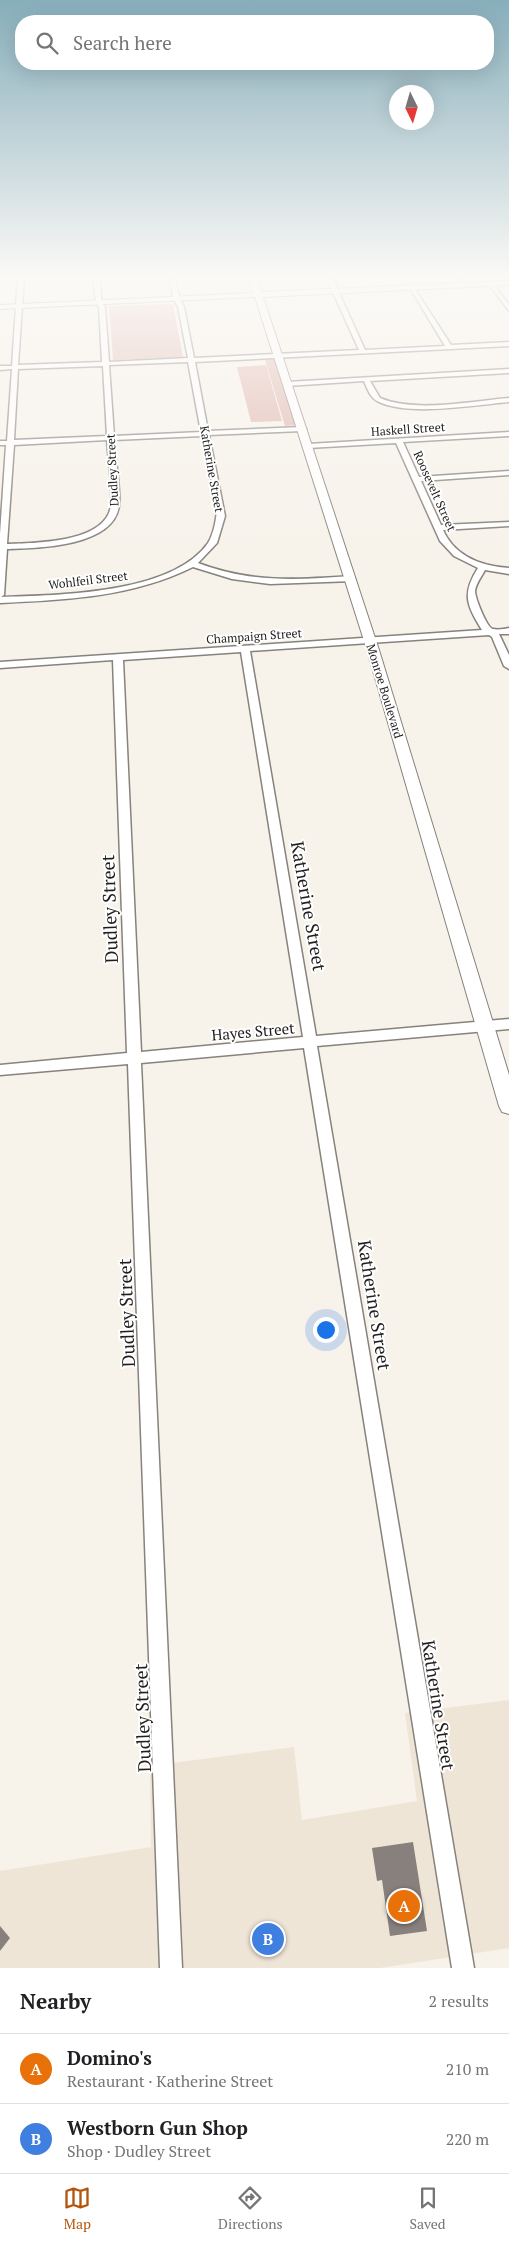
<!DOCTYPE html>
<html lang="en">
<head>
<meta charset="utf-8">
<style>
  :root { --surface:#fff; --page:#f2f2f2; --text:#202124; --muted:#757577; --line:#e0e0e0; --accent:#b45309 }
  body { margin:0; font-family:"PT Serif",serif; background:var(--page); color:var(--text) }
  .compass { position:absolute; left:389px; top:85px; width:45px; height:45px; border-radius:50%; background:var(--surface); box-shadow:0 5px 20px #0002; rotate:175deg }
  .you { position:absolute; left:325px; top:1329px; width:18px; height:18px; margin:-12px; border:4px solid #fff; border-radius:50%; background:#1a73e8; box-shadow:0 0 0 8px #1a73e833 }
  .badge { display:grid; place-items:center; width:32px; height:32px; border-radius:50%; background:var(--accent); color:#fff; font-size:16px; font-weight:700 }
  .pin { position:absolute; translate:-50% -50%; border:2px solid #fff; box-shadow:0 1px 5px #0006 }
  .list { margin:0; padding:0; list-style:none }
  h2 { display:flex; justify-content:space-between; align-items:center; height:65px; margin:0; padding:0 20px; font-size:21px }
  h2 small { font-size:16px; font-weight:400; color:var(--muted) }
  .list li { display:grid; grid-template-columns:32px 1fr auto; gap:15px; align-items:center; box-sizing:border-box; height:70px; padding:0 20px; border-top:1px solid var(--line) }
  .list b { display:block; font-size:19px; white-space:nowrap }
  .list p { margin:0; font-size:16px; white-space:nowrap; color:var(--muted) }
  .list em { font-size:16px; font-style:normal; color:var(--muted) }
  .icon { flex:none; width:28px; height:28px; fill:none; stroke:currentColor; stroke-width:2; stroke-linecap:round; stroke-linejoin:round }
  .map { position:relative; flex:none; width:509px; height:1968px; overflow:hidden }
  .search { position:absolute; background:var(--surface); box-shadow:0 5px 20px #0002; left:15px; right:15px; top:15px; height:55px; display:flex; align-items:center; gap:12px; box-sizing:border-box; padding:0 18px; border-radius:20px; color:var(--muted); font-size:19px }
  .sheet { height:205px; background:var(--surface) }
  nav { display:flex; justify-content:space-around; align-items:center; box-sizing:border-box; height:70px; border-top:1px solid var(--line); background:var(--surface); font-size:14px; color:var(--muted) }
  nav a { display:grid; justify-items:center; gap:2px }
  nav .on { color:var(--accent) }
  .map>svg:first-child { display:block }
</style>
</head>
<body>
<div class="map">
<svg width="509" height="1968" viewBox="0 0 509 1968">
  <rect width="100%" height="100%" fill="#f7f2ea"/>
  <path fill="#efe5d7" d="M509,1700V1948L380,1968H0V1871L151,1847L150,1766L294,1747L302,1820L417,1801L405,1713Z"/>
  <g fill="#dfb3ab">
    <path d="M173,304L183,357L113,360L109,306Z"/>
    <path d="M276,359L296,425L285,426L265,360Z"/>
    <path d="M266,365L282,421L251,422L237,367Z"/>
  </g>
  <g fill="#88807c">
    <path d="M413,1842L427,1931L390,1936L382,1880L377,1881L372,1848Z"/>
    <path d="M0,1926L10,1938L0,1951Z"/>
  </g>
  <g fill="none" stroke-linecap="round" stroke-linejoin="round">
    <g stroke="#87827c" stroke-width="3">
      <g id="street">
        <path d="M18,277H24L18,365L102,362L99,307L96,303L93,277H99L102,303L105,307L109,362L188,358L178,307L174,300L169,277H175L180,300L184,307L194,358L359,350L326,277H332L365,350L445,346L410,288L413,286L451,345L509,342V346L195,362L208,431L302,427L306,429L302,431L209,435L225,516L217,543L198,563C251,583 296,580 351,576L355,579L354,581L270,584L232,579L193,567C133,597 66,600 0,603V534L6,445H0V441H7L12,369L0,370V366H12ZM188,362L201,432L114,436L109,365ZM103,366L107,436L14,440L18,369ZM202,436C205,452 219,506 216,518C215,525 212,537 208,543C172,594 59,595 1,597L4,595L7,549C38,548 113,547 119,506C121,491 115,457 114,440ZM107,440C108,460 113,486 111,505C107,543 35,543 7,544L14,445Z"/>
        <path d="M456,277H461L466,287H462Z"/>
        <path d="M488,283H492L509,305V311Z"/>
        <path d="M509,369V373L370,381L380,398C416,413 471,401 509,398V402C476,405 406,417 377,401C370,397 367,388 364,381L287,386L284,384L287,382Z"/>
        <path d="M509,432V436L403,442L419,477L509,471V475L421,481L441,525L509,522V526L443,530C455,557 482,566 509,568V574L485,570C482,576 476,583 475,591C475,598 487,628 493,629C498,630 505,629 509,628V634H499L509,655V669L504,666L492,637L489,635L250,651L316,1036L509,1019V1029L317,1046L474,1968H452L304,1048L141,1063L182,1968H160L128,1064L0,1075V1065L127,1053L113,660L0,668V662L482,630C466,605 462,593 478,568L454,556L440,541L396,443L308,448L304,446L308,444ZM241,652L303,1037L141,1052L123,660Z"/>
      </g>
    </g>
    <g stroke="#87827c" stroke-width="2">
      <path id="secondary" d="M248,277H256L261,292L509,281V285L263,297L379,650L509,1075V1114L502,1112L499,1106L367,650L255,297L0,309V305L253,293Z"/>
    </g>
    <use href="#street" fill="#fff" fill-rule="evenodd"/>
    <use href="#secondary" fill="#fff" fill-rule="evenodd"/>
  </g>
  <linearGradient id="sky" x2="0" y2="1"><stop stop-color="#87aebb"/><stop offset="0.5" stop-color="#fbf9f6"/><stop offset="1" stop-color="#fbf9f6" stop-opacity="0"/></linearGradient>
  <rect width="509" height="553" fill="url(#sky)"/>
  <g text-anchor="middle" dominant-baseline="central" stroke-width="4" stroke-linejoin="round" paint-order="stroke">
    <g font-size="12" fill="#211f1d" stroke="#fff">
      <text transform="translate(408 429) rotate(-4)">Haskell Street</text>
      <text transform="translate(212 469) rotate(80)">Katherine Street</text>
      <text transform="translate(112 470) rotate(-93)">Dudley Street</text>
      <text transform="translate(435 491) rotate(66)">Roosevelt Street</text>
      <text transform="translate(88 580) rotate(-7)">Wohlfeil Street</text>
      <text transform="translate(254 636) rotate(-4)">Champaign Street</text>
      <text transform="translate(385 691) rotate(73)">Monroe Boulevard</text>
    </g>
    <g font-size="15" fill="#211f1d" stroke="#fff">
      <text transform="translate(253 1031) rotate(-5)">Hayes Street</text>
    </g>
    <g font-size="18" fill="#211f1d" stroke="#fff">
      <text transform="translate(309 906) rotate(80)">Katherine Street</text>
      <text transform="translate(109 909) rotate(-92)">Dudley Street</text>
      <text transform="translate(375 1305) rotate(81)">Katherine Street</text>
      <text transform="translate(126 1313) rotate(-92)">Dudley Street</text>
      <text transform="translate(439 1705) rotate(81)">Katherine Street</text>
      <text transform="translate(142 1718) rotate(-92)">Dudley Street</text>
    </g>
  </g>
</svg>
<svg class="compass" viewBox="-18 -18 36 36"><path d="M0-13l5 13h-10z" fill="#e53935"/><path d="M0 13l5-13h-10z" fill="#757577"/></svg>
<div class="you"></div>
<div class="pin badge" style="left:404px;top:1906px;background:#e8710a">A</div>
<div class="pin badge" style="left:268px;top:1939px;background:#3f7fe0">B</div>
<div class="search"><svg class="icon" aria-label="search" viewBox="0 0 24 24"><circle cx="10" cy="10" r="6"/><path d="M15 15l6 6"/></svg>Search here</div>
</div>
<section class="sheet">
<h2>Nearby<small>2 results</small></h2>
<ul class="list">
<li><span class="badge" style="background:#e8710a">A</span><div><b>Domino's</b><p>Restaurant · Katherine Street</p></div><em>210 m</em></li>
<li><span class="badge" style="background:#3f7fe0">B</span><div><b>Westborn Gun Shop</b><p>Shop · Dudley Street</p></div><em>220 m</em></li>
</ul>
</section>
<nav>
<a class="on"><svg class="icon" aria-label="map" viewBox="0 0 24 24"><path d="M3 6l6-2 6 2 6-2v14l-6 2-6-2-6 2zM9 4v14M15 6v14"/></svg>Map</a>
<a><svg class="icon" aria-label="directions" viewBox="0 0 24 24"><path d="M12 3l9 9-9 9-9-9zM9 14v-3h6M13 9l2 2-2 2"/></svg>Directions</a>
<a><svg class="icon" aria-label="saved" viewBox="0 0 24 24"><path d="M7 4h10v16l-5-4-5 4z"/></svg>Saved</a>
</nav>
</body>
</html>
